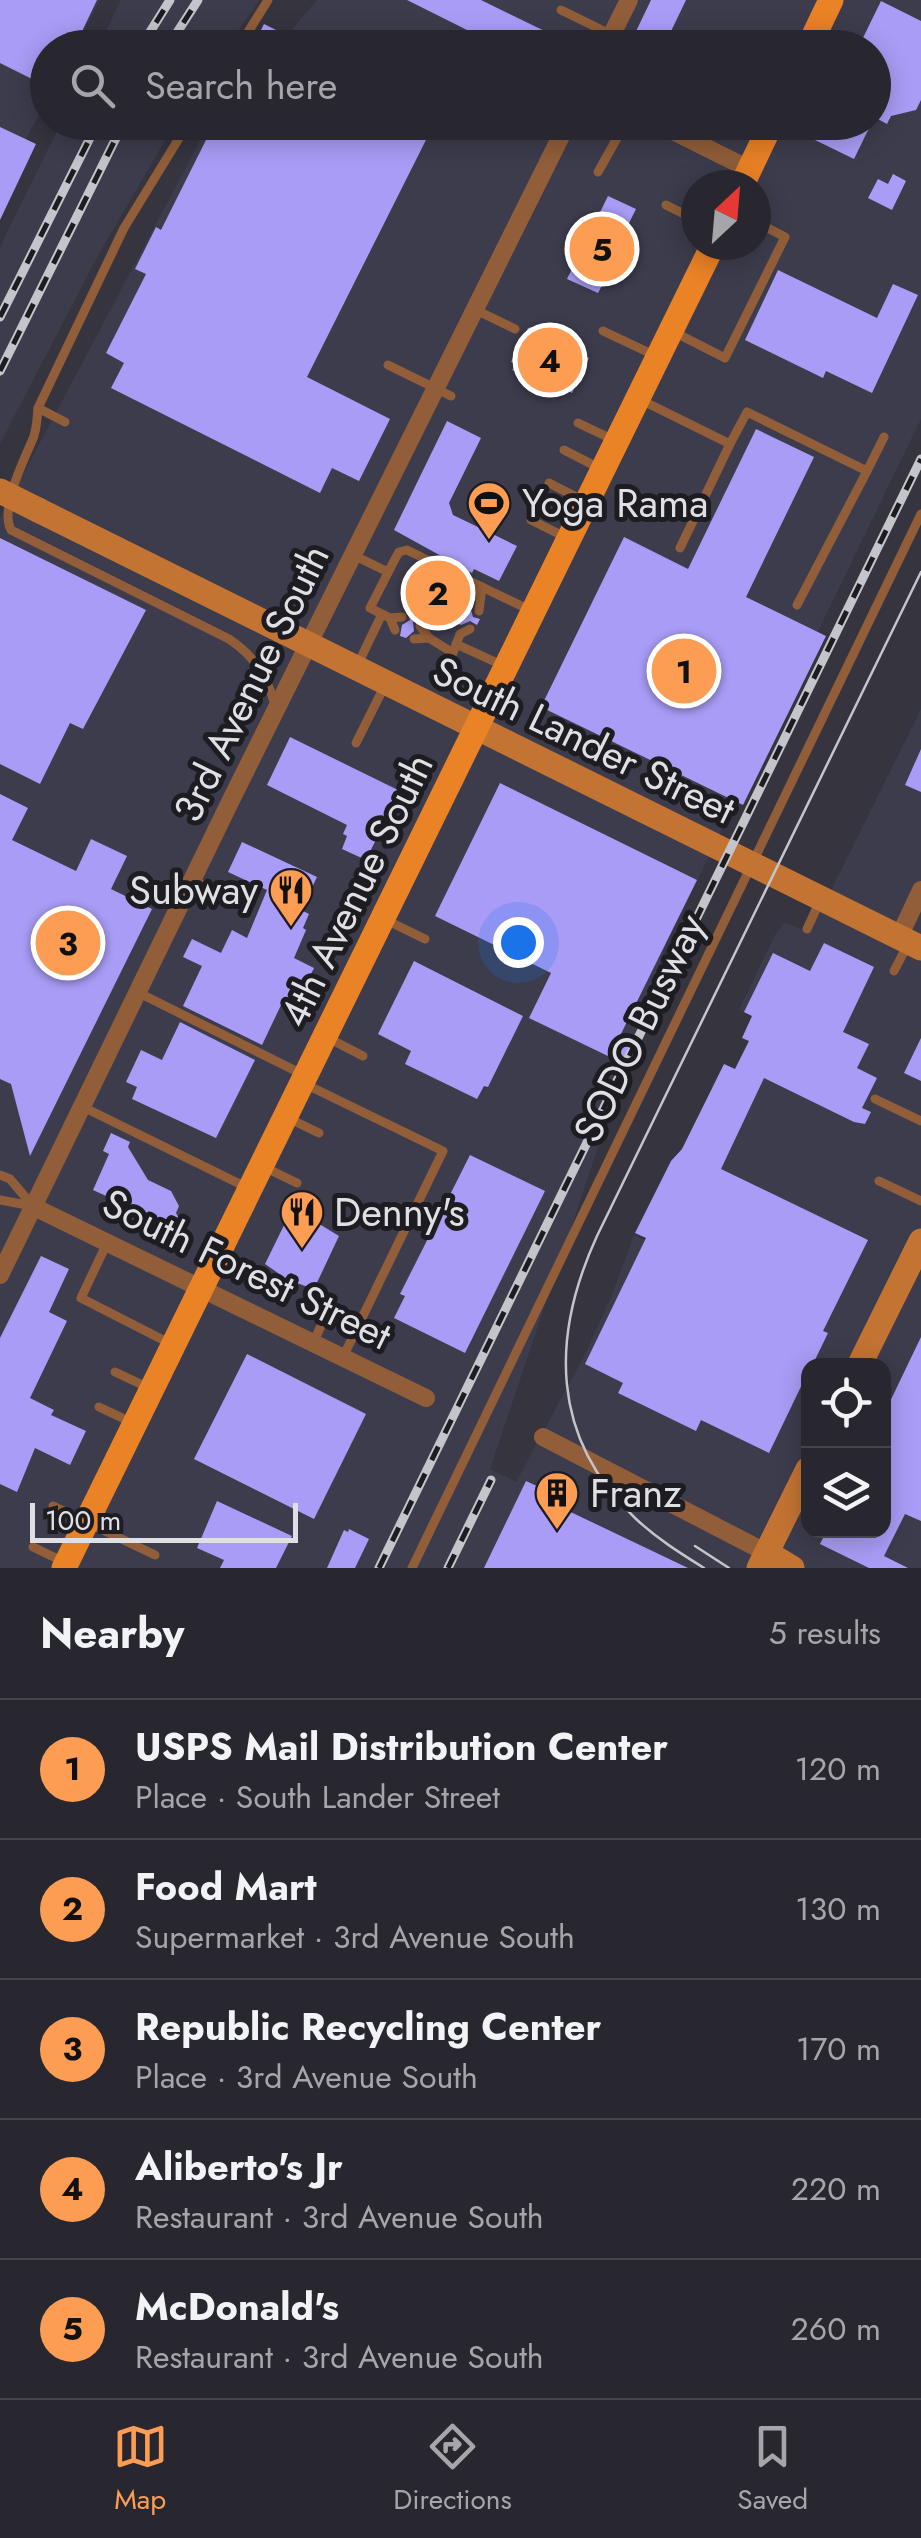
<!DOCTYPE html>
<html lang="en">
<head>
<meta charset="utf-8">
<style>
  :root { --surface:#28272f; --page:#34333b; --text:#f1f3f6; --muted:#a5a5aa; --line:#44444b; --accent:#fd9d54 }
  body { margin:0; font-family:Jost,sans-serif; background:var(--page); color:var(--text) }
  .controls { position:absolute; right:30px; bottom:30px; display:grid; overflow:hidden; border-radius:20px; box-shadow:0 5px 25px #0003 }
  .controls button { width:90px; height:90px; display:grid; place-items:center; padding:0; border:0; border-bottom:2px solid var(--line); background:var(--surface); color:var(--text); font:50px sans-serif }
  .compass { position:absolute; left:681px; top:170px; width:90px; height:90px; border-radius:50%; background:var(--surface); box-shadow:0 5px 25px #0003; rotate:26deg }
  .scale { position:absolute; left:30px; bottom:25px; width:268px; box-sizing:border-box; padding-left:10px; border:5px solid #dfdfe6; border-top:0; font-size:28px; line-height:35px; white-space:nowrap; color:#dfdfe6; -webkit-text-stroke:8px #1c1c21; paint-order:stroke }
  .you { position:absolute; left:518px; top:942px; width:35px; height:35px; margin:-25px; border:8px solid #fff; border-radius:50%; background:#1a73e8; box-shadow:0 0 0 15px #1a73e833 }
  .badge { display:grid; place-items:center; width:65px; height:65px; border-radius:50%; background:var(--accent); color:#111; font-size:32px; font-weight:700 }
  .pin { position:absolute; translate:-50% -50%; border:5px solid #fff; box-shadow:0 2px 10px #0006 }
  .list { margin:0; padding:0; list-style:none }
  h2 { display:flex; justify-content:space-between; align-items:center; height:130px; margin:0; padding:0 40px; font-size:42px }
  h2 small { font-size:32px; font-weight:400; color:var(--muted) }
  .list li { display:grid; grid-template-columns:65px 1fr auto; gap:30px; align-items:center; box-sizing:border-box; height:140px; padding:0 40px; border-top:2px solid var(--line) }
  .list b { display:block; font-size:38px; white-space:nowrap }
  .list p { margin:0; font-size:32px; white-space:nowrap; color:var(--muted) }
  .list em { font-size:32px; font-style:normal; color:var(--muted) }
  .icon { flex:none; width:55px; height:55px; fill:none; stroke:currentColor; stroke-width:2; stroke-linecap:round; stroke-linejoin:round }
  .map { position:relative; flex:none; width:921px; height:1568px; overflow:hidden }
  .search { position:absolute; background:var(--surface); box-shadow:0 5px 25px #0003; left:30px; right:30px; top:30px; height:110px; display:flex; align-items:center; gap:25px; box-sizing:border-box; padding:0 35px; border-radius:55px; color:var(--muted); font-size:38px }
  .sheet { height:830px; background:var(--surface) }
  nav { display:flex; justify-content:space-around; align-items:center; box-sizing:border-box; height:140px; border-top:2px solid var(--line); background:var(--surface); font-size:28px; color:var(--muted) }
  nav a { display:grid; justify-items:center; gap:5px }
  nav .on { color:var(--accent) }
  .map>svg:first-child { display:block }
</style>
</head>
<body>
<div class="map">
<svg width="921" height="1568" viewBox="0 0 921 1568">
  <rect width="100%" height="100%" fill="#35343f"/>
  <g fill="#3d3c4d" fill-rule="evenodd">
    <path d="M0,0H100L75,47L48,48L47,99L0,188Z"/>
    <path d="M121,0H259L227,47H98Z"/>
    <path d="M317,0H921V419L666,945L490,1469L516,1482L584,1356L610,1300L634,1235L645,1240L762,1021L739,1010L775,935L785,922L810,933L921,709V1568H0V518L201,139L215,122H874V48L277,47ZM696,185H756V245H696ZM808,1366H884V1530H808Z"/>
    <path d="M61,123H175L96,259L0,444V247Z"/>
  </g>
  <g fill="#a99cf6">
    <path d="M0,0H97L74,48H48V87L0,63Z"/>
    <path d="M407,0H481L559,38L563,30L593,48H503Z"/>
    <path d="M651,0H686L663,48H628Z"/>
    <path d="M881,1L921,21V100L916,110L891,116L887,124L874,117V48H858Z"/>
    <path d="M264,24L312,48H252Z"/>
    <path d="M215,122H435L307,377L390,419L359,481L332,468L320,493L111,388L124,363L106,353L146,274L135,269L156,227L161,230Z"/>
    <path d="M821,122H872L854,159L813,139Z"/>
    <path d="M0,127L36,144L0,220Z"/>
    <path d="M893,174L906,181L892,210L868,198L878,179L888,184Z"/>
    <path d="M608,196L636,209L625,231L630,233L598,293L567,279Z"/>
    <path d="M778,270L877,318L893,284L918,295L872,393L826,371L823,378L745,340Z"/>
    <path d="M532,327L589,358L572,393L561,387L558,392L512,370L516,364L511,362L528,328Z"/>
    <path d="M447,421L481,438L449,503L453,515L517,546L499,581L474,569L472,573L394,530Z"/>
    <path d="M756,429L814,457L746,597L826,636L743,805L541,707L624,537L688,569Z"/>
    <path d="M0,538L146,610L83,729L70,723L40,784L0,764Z"/>
    <path d="M426,568L464,587L458,607L464,612L471,610L473,617L480,619L477,625L470,621L461,625L429,606L424,619L413,622L414,631L406,638L400,636L402,625L410,620L406,610Z"/>
    <path d="M290,737L400,791L366,860L342,849L347,836L343,834L347,825L267,785Z"/>
    <path d="M921,749V792L905,785Z"/>
    <path d="M500,783L697,880L618,1040L643,1053L637,1065L612,1052L610,1057L529,1018L551,973L435,916Z"/>
    <path d="M0,794L28,808L12,840L76,871L91,839L127,856L111,889L152,909L30,1156L11,1084L0,1079Z"/>
    <path d="M242,842L317,877L301,910L309,914L303,928L306,930L294,958L314,968L294,1009L282,1003L262,1045L183,1006L202,966L183,957L192,939L221,953L232,930L247,938L267,890L228,872Z"/>
    <path d="M824,943L874,967L843,1032L869,1044L857,1068L877,1078L862,1108L871,1112L865,1124L854,1122L764,1078L721,1169L868,1240L823,1331L828,1333L812,1366H808V1372L769,1453L701,1420L696,1431L618,1393L623,1383L585,1364L646,1238L635,1233L671,1161L682,1149L724,1064L735,1069L749,1041L742,1038L752,1016L744,1012L773,953L810,971Z"/>
    <path d="M414,961L523,1016L488,1087L484,1086L477,1099L405,1064L411,1051L378,1034Z"/>
    <path d="M180,1022L255,1060L216,1138L132,1099L137,1087L126,1082L141,1050L162,1060Z"/>
    <path d="M921,1038V1081L904,1073Z"/>
    <path d="M111,1133L130,1142L128,1147L148,1180L171,1191L179,1206L176,1213L187,1233L93,1190L109,1154L103,1151Z"/>
    <path d="M470,1155L545,1191L465,1353L394,1318L405,1296L400,1294Z"/>
    <path d="M290,1213L316,1222L339,1236L314,1289L288,1280L265,1264Z"/>
    <path d="M41,1256L69,1269L49,1312L67,1321L30,1398L54,1410L51,1415L86,1431L70,1465L35,1448L17,1492L0,1484V1338Z"/>
    <path d="M921,1337V1521L905,1514L884,1556L908,1568H869L820,1544L827,1530H884V1414Z"/>
    <path d="M247,1354L366,1414L314,1519L194,1459Z"/>
    <path d="M526,1481L539,1487L535,1495L688,1568H484Z"/>
    <path d="M217,1501L292,1536L276,1568H220L224,1560L197,1548Z"/>
    <path d="M349,1529L369,1539L355,1568H327L344,1530L348,1532Z"/>
  </g>
  <g fill="none" stroke-linecap="round" stroke-linejoin="round">
    <g stroke="#915e39" stroke-width="9">
      <path d="M561,10L612,35"/>
      <path d="M238,48L268,0"/>
      <path d="M189,122L124,228L38,408C37,419 37,431 32,441C22,464 0,509 11,530L229,639C257,658 267,677 276,708"/>
      <path d="M598,172L626,122"/>
      <path d="M666,205L696,220"/>
      <path d="M476,310L515,329"/>
      <path d="M603,331L656,356"/>
      <path d="M674,332L725,358L785,237L756,222"/>
      <path d="M388,365L451,396"/>
      <path d="M641,400L730,444L680,548"/>
      <path d="M38,408L65,422"/>
      <path d="M578,423L616,441"/>
      <path d="M730,444L747,412L867,471L884,437"/>
      <path d="M564,450L601,469"/>
      <path d="M549,483L586,502"/>
      <path d="M531,520L565,537"/>
      <path d="M353,555L388,572"/>
      <path d="M465,604L482,587L532,611"/>
      <path d="M797,605L867,471"/>
      <path d="M390,618L370,608L395,559L399,552L407,550L482,587L479,611"/>
      <path d="M420,626L429,638L453,653L460,634L470,629"/>
      <path d="M395,630L390,618L402,617"/>
      <path d="M414,639L429,638"/>
      <path d="M456,644L504,666"/>
      <path d="M357,666L382,614"/>
      <path d="M356,743L384,687"/>
      <path d="M193,880L211,888"/>
      <path d="M386,920L425,939"/>
      <path d="M807,929L820,901"/>
      <path d="M894,971L909,942"/>
      <path d="M139,993L302,1074"/>
      <path d="M328,1038L363,1056"/>
      <path d="M305,1084L443,1151L343,1357"/>
      <path d="M875,1099L921,1121"/>
      <path d="M83,1107L248,1188"/>
      <path d="M290,1119L319,1133"/>
      <path d="M264,1167L297,1183"/>
      <path d="M0,1175L10,1179L32,1205"/>
      <path d="M879,1181L921,1201"/>
      <path d="M0,1200L32,1206"/>
      <path d="M107,1243L81,1298L171,1344"/>
      <path d="M313,1343L333,1300"/>
      <path d="M115,1372L149,1388"/>
      <path d="M99,1407L133,1423"/>
      <path d="M53,1506L155,1555"/>
      <path d="M33,1547L64,1562"/>
      <path d="M412,1568L921,514"/>
    </g>
    <g stroke="#915e39" stroke-width="18">
      <path d="M605,48L629,0"/>
      <path d="M655,122L749,169"/>
      <path d="M899,937L921,890"/>
      <path d="M34,1207L426,1398"/>
      <path d="M0,1275L231,800L568,122"/>
      <path d="M543,1437L767,1553"/>
    </g>
    <g stroke="#c37332" stroke-width="25">
      <path d="M38,510L921,948"/>
      <path d="M859,1366L921,1241"/>
      <path d="M767,1553L792,1568"/>
      <path d="M759,1568L808,1469"/>
    </g>
    <g stroke="#ea8226" stroke-width="25">
      <path d="M808,48L831,0"/>
      <path d="M742,185L772,122"/>
      <path d="M64,1568L713,245"/>
    </g>
    <g stroke="#c4c4cb" stroke-width="2.5">
      <path d="M695,1546L729,1568"/>
      <path d="M704,1568C680,1553 656,1538 635,1518C550,1437 551,1336 597,1236L921,572"/>
    </g>
    <g stroke="#c4c4cb" stroke-width="9">
      <g id="rail">
        <path d="M140,48L170,0"/>
        <path d="M167,48L198,0"/>
        <path d="M0,317L98,122"/>
        <path d="M0,371L124,122"/>
        <path d="M379,1568L921,459"/>
        <path d="M448,1568L491,1480"/>
      </g>
    </g>
    <use href="#rail" stroke="#1c1c21" stroke-width="5" stroke-dasharray="15" stroke-linecap="butt"/>
    <path stroke="#c37332" stroke-width="25" d="M0,491L38,510"/>
  </g>
  <defs>
    <g id="stadium-pin" transform="scale(2.25)"><path d="M0 17L-7.5 6A9.5 9.5 0 1 1 7.5 6Z" fill="#fd9d54" stroke="#1c1c21"/><path d="M0-5a6.5 5 0 1 0 0 10a6.5 5 0 1 0 0-10ZM-3.5-1.8h7v3.6h-7Z" fill="#111"/></g>
    <g id="restaurant-pin" transform="scale(2.25)"><path d="M0 17L-7.5 6A9.5 9.5 0 1 1 7.5 6Z" fill="#fd9d54" stroke="#1c1c21"/><path d="M-5-6h1v4h1v-4h1v4h1v-4h1v5L-1.5 .5V6h-2V.5L-5-1ZM5-6V6H3V1.5H1.5Q1.5-4 5-6Z" fill="#111"/></g>
    <g id="building-pin" transform="scale(2.25)"><path d="M0 17L-7.5 6A9.5 9.5 0 1 1 7.5 6Z" fill="#fd9d54" stroke="#1c1c21"/><path d="M-4-6H4V6H1V3H-1V6H-4ZM-2.5-4.3h1.7v1.8h-1.7ZM.8-4.3h1.7v1.8H.8ZM-2.5-1h1.7V.8h-1.7ZM.8-1h1.7V.8H.8Z" fill="#111"/></g>
  </defs>
  <g fill-rule="evenodd">
    <use href="#stadium-pin" x="489" y="503"/>
    <use href="#restaurant-pin" x="291" y="890"/>
    <use href="#restaurant-pin" x="302" y="1212"/>
    <use href="#building-pin" x="557" y="1493"/>
  </g>
  <g text-anchor="middle" dominant-baseline="central" stroke-width="10" stroke-linejoin="round" paint-order="stroke">
    <g font-size="40" fill="#dfdfe6" stroke="#1c1c21" text-anchor="start">
      <text x="522" y="503">Yoga Rama</text>
      <text x="258" y="890" text-anchor="end">Subway</text>
      <text x="334" y="1212">Denny's</text>
      <text x="590" y="1493">Franz</text>
    </g>
    <g font-size="40" fill="#dfdfe6" stroke="#1c1c21">
      <text transform="translate(251 683) rotate(-64)">3rd Avenue South</text>
      <text transform="translate(584 740) rotate(26)">South Lander Street</text>
      <text transform="translate(356 890) rotate(-64)">4th Avenue South</text>
      <text transform="translate(639 1028) rotate(-64)">SODO Busway</text>
      <text transform="translate(247 1269) rotate(26)">South Forest Street</text>
    </g>
  </g>
</svg>
<div class="controls">
<button><svg class="icon" aria-label="locate" viewBox="0 0 24 24"><circle cx="12" cy="12" r="6"/><path d="M12 2v4M12 18v4M2 12h4M18 12h4"/></svg></button>
<button><svg class="icon" aria-label="layers" viewBox="0 0 24 24"><path d="M12 4l9 5-9 5-9-5zM3 14l9 5 9-5"/></svg></button>
</div>
<svg class="compass" viewBox="-18 -18 36 36"><path d="M0-13l5 13h-10z" fill="#e53935"/><path d="M0 13l5-13h-10z" fill="#a5a5aa"/></svg>
<div class="scale">100 m</div>
<div class="you"></div>
<div class="pin badge" style="left:684px;top:671px">1</div>
<div class="pin badge" style="left:438px;top:593px">2</div>
<div class="pin badge" style="left:68px;top:943px">3</div>
<div class="pin badge" style="left:550px;top:360px">4</div>
<div class="pin badge" style="left:602px;top:249px">5</div>
<div class="search"><svg class="icon" aria-label="search" viewBox="0 0 24 24"><circle cx="10" cy="10" r="6"/><path d="M15 15l6 6"/></svg>Search here</div>
</div>
<section class="sheet">
<h2>Nearby<small>5 results</small></h2>
<ul class="list">
<li><span class="badge">1</span><div><b>USPS Mail Distribution Center</b><p>Place · South Lander Street</p></div><em>120 m</em></li>
<li><span class="badge">2</span><div><b>Food Mart</b><p>Supermarket · 3rd Avenue South</p></div><em>130 m</em></li>
<li><span class="badge">3</span><div><b>Republic Recycling Center</b><p>Place · 3rd Avenue South</p></div><em>170 m</em></li>
<li><span class="badge">4</span><div><b>Aliberto's Jr</b><p>Restaurant · 3rd Avenue South</p></div><em>220 m</em></li>
<li><span class="badge">5</span><div><b>McDonald's</b><p>Restaurant · 3rd Avenue South</p></div><em>260 m</em></li>
</ul>
</section>
<nav>
<a class="on"><svg class="icon" aria-label="map" viewBox="0 0 24 24"><path d="M3 6l6-2 6 2 6-2v14l-6 2-6-2-6 2zM9 4v14M15 6v14"/></svg>Map</a>
<a><svg class="icon" aria-label="directions" viewBox="0 0 24 24"><path d="M12 3l9 9-9 9-9-9zM9 14v-3h6M13 9l2 2-2 2"/></svg>Directions</a>
<a><svg class="icon" aria-label="saved" viewBox="0 0 24 24"><path d="M7 4h10v16l-5-4-5 4z"/></svg>Saved</a>
</nav>
</body>
</html>
